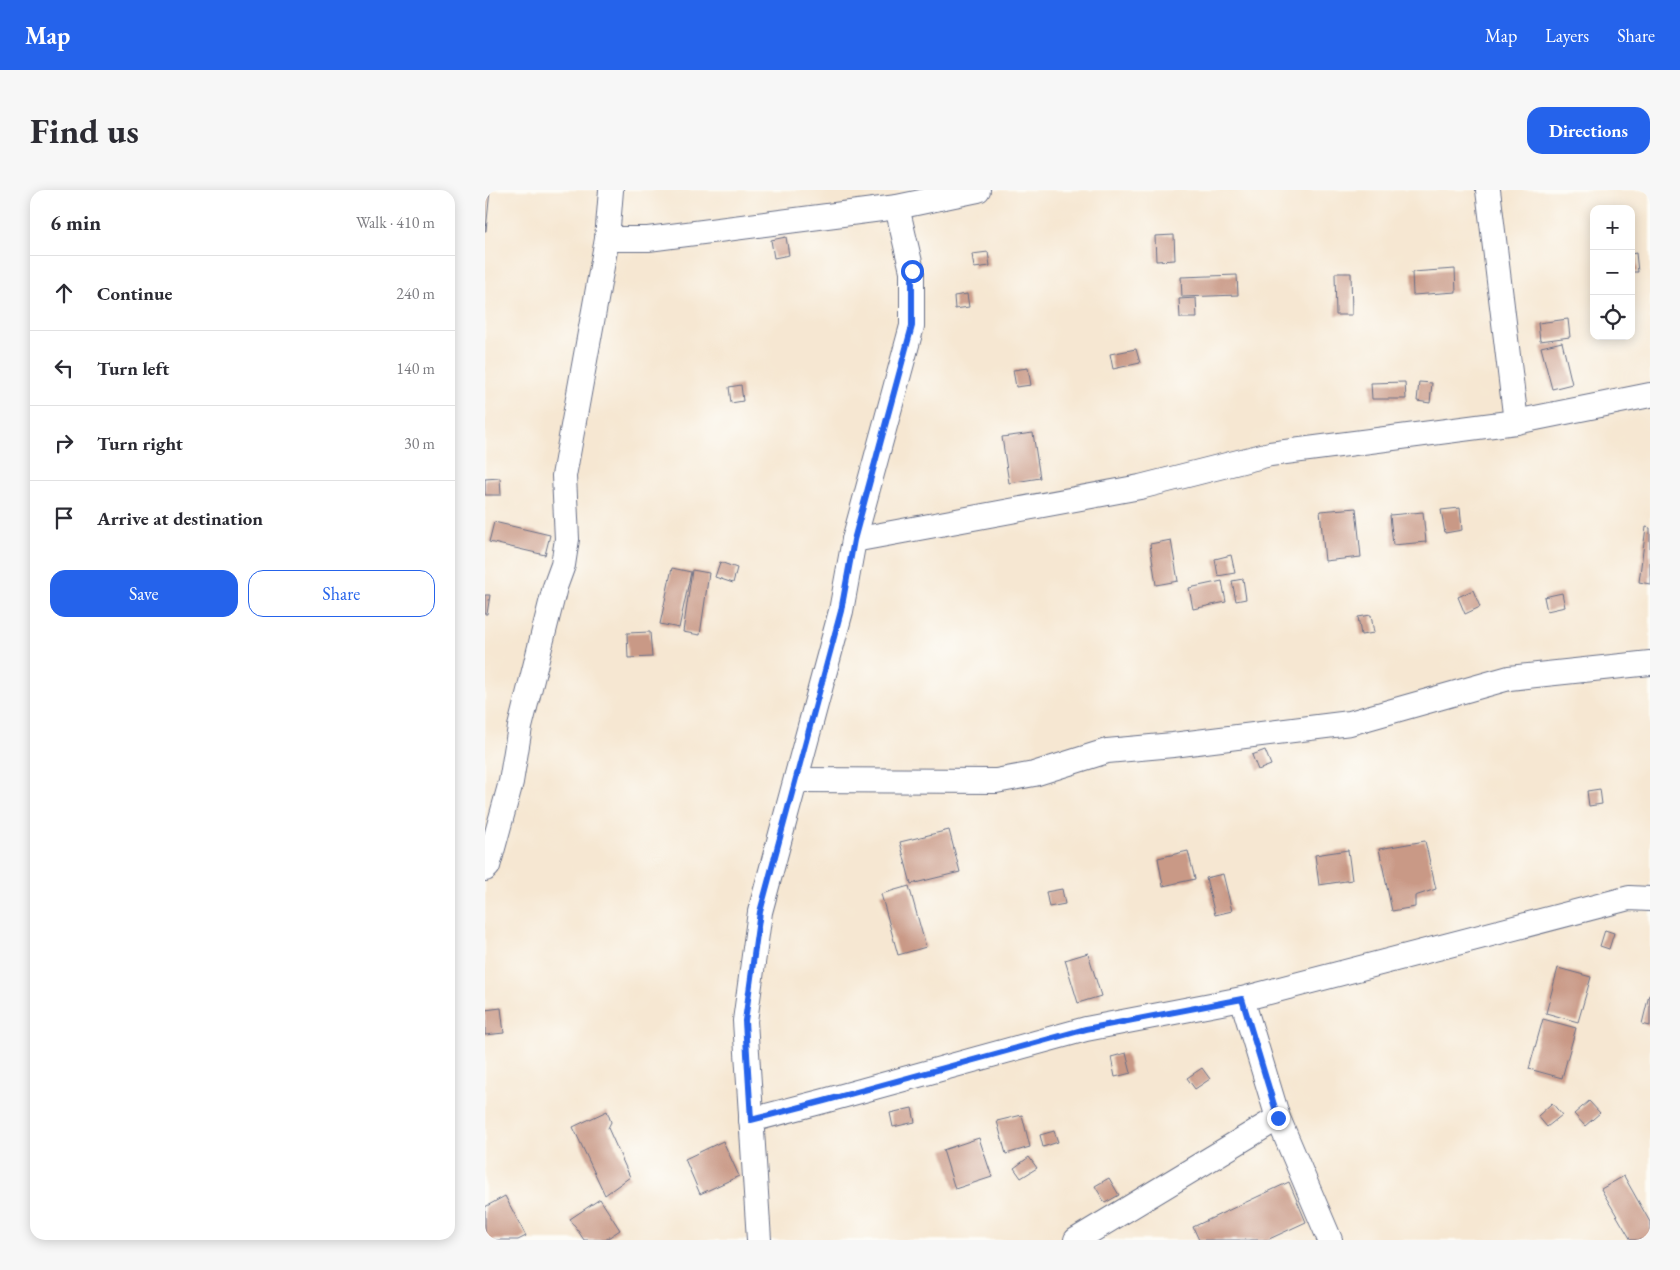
<!DOCTYPE html>
<html lang="en">
<head>
<meta charset="utf-8">
<style>
  :root { --surface:#fff; --page:#f7f7f7; --text:#2b2b33; --muted:#7c7c81; --line:#e1e1e2; --accent:#2563eb }
  body { margin:0; font-family:"EB Garamond",serif; background:var(--page); color:var(--text) }
  .controls { position:absolute; right:15px; top:15px; display:grid; overflow:hidden; border-radius:10px; box-shadow:0 2px 12px #0003 }
  .controls button { width:45px; height:45px; display:grid; place-items:center; padding:0; border:0; border-bottom:1px solid var(--line); background:var(--surface); color:var(--text); font:25px sans-serif }
  .stop { position:absolute; width:15px; height:15px; margin:-11px; border:4px solid #2563eb; border-radius:50%; background:#fff }
  .stop.end { background:#2563eb; border-color:#fff; box-shadow:0 1px 5px #0008 }
  .list { margin:0; padding:0; list-style:none }
  h2 { display:flex; justify-content:space-between; align-items:center; height:65px; margin:0; padding:0 20px; font-size:21px }
  h2 small { font-size:16px; font-weight:400; color:var(--muted) }
  .list li { display:grid; grid-template-columns:32px 1fr auto; gap:15px; align-items:center; box-sizing:border-box; height:75px; padding:0 20px; border-top:1px solid var(--line) }
  .list b { display:block; font-size:19px; white-space:nowrap }
  .list em { font-size:16px; font-style:normal; color:var(--muted) }
  .actions { display:flex; gap:10px; padding:15px 20px }
  .actions a { flex:1; padding:11px 0; border:1px solid var(--accent); border-radius:15px; text-align:center; font-size:18px; color:var(--accent) }
  .actions .main { background:var(--accent); color:#fff }
  .icon { flex:none; width:28px; height:28px; fill:none; stroke:currentColor; stroke-width:2; stroke-linecap:round; stroke-linejoin:round }
  .map { position:relative; flex:none; width:1165px; height:1050px; overflow:hidden; border-radius:15px }
  header { display:flex; align-items:center; gap:30px; box-sizing:border-box; height:70px; padding:0 25px; background:var(--accent); color:#fff }
  header strong { font-size:24px }
  nav { display:flex; gap:28px; margin-inline-start:auto; font-size:18px }
  .intro { display:flex; align-items:center; justify-content:space-between; box-sizing:border-box; height:120px; padding:0 30px }
  h1 { margin:0; font-size:35px }
  .button { padding:12px 22px; border-radius:15px; background:var(--accent); color:#fff; font-size:18px; font-weight:700 }
  main { display:flex; gap:30px; padding:0 30px }
  aside { flex:1; background:var(--surface); border-radius:15px; box-shadow:0 2px 12px #0003 }
  .map>svg:first-child { display:block }
</style>
</head>
<body>
<header>
<strong>Map</strong>
<nav><a>Map</a><a>Layers</a><a>Share</a></nav>
</header>
<div class="intro"><h1>Find us</h1><a class="button">Directions</a></div>
<main>
<aside>
<h2>6 min<small>Walk · 410 m</small></h2>
<ul class="list">
<li><svg class="icon" aria-label="ahead" viewBox="0 0 24 24"><path d="M12 20V5M6 11l6-6 6 6"/></svg><div><b>Continue</b></div><em>240 m</em></li>
<li><svg class="icon" aria-label="left" viewBox="0 0 24 24"><path d="M17 20v-9H6M10 6l-5 5 5 5"/></svg><div><b>Turn left</b></div><em>140 m</em></li>
<li><svg class="icon" aria-label="right" viewBox="0 0 24 24"><path d="M7 20v-9h11M14 6l5 5-5 5"/></svg><div><b>Turn right</b></div><em>30 m</em></li>
<li><svg class="icon" aria-label="arrive" viewBox="0 0 24 24"><path d="M6 21V4h12l-3 4 3 4H6"/></svg><div><b>Arrive at destination</b></div></li>
</ul>
<div class="actions"><a class="main">Save</a><a>Share</a></div>
</aside>
<div class="map">
<svg width="1165" height="1050" viewBox="0 0 1165 1050">
  <rect width="100%" height="100%" fill="#fdfcf7"/>
  <filter id="ink" filterUnits="userSpaceOnUse"><feTurbulence type="fractalNoise" baseFrequency=".02" numOctaves="2"/><feDisplacementMap in="SourceGraphic" scale="10" xChannelSelector="R" yChannelSelector="G"/><feConvolveMatrix kernelMatrix="1 2 1 2 8 2 1 2 1" color-interpolation-filters="sRGB"/></filter>
  <filter id="wash" filterUnits="userSpaceOnUse"><feTurbulence type="fractalNoise" baseFrequency=".0096" numOctaves="4" result="noise"/><feDisplacementMap in="SourceGraphic" scale="20" xChannelSelector="R" yChannelSelector="G"/><feGaussianBlur stdDeviation="1.12" result="paint"/><feColorMatrix in="noise" values="0 0 0 0 0 0 0 0 0 0 0 0 0 0 0 0 0 1.4 0 .05"/><feComposite in="paint" operator="in"/></filter>
  <g filter="url(#wash)">
    <rect width="100%" height="100%" fill="#f6e7d2"/>
    <g id="blocks">
      <g fill="#c99986">
        <path d="M0,0H5L1,41H0Z"/>
        <path d="M689,45L690,70L671,71L670,46Z"/>
        <path d="M301,47L304,65L289,68L286,50Z"/>
        <path d="M503,62L505,76L489,78L487,64Z"/>
        <path d="M1151,63L1153,82H1146V64Z"/>
        <path d="M970,79L971,102L928,105L927,82Z"/>
        <path d="M850,83H866L867,125H851Z"/>
        <path d="M752,85L753,105L697,107L696,87Z"/>
        <path d="M482,104L484,117L470,119L469,106Z"/>
        <path d="M711,108L712,128H695L694,109Z"/>
        <path d="M1083,129L1085,147L1055,151L1053,133Z"/>
        <path d="M1077,152L1087,194L1067,199L1056,157Z"/>
        <path d="M651,159L655,173L628,179L625,164Z"/>
        <path d="M543,178L546,195L531,197L528,180Z"/>
        <path d="M920,192L921,209H887L886,193Z"/>
        <path d="M934,192L947,193L945,213L932,211Z"/>
        <path d="M256,195L258,211L246,213L244,197Z"/>
        <path d="M548,243L555,288L524,293L517,247Z"/>
        <path d="M15,288L16,305H0V289Z"/>
        <path d="M871,318L876,367L840,371L835,321Z"/>
        <path d="M975,318L977,340L960,343L956,320Z"/>
        <path d="M938,322L941,352L908,355L905,325Z"/>
        <path d="M9,332L65,345L60,365L4,352Z"/>
        <path d="M1161,337L1165,338V394L1154,392Z"/>
        <path d="M686,350L693,391L671,395L665,354Z"/>
        <path d="M746,365L750,383L733,386L730,369Z"/>
        <path d="M235,372L252,378L248,393L230,387Z"/>
        <path d="M187,378L206,382L194,438L175,434Z"/>
        <path d="M207,380L224,383L215,445L198,442Z"/>
        <path d="M758,389L761,409L751,411L747,391Z"/>
        <path d="M737,391L741,412L708,419L704,398Z"/>
        <path d="M988,400L995,417L980,424L973,407Z"/>
        <path d="M1077,403L1080,417L1062,421L1059,407Z"/>
        <path d="M0,405H5L2,424H0Z"/>
        <path d="M886,425L889,443L876,445L873,427Z"/>
        <path d="M165,442L167,467L143,468L142,443Z"/>
        <path d="M780,560L786,575L773,580L767,565Z"/>
        <path d="M1115,599L1117,614L1104,616L1102,601Z"/>
        <path d="M464,640L475,682L426,694L415,652Z"/>
        <path d="M940,651L951,699L930,706V717L907,721L894,659Z"/>
        <path d="M863,660L867,690L834,695L830,665Z"/>
        <path d="M703,661L710,689L678,696L673,668Z"/>
        <path d="M738,684L747,721L730,725L721,688Z"/>
        <path d="M424,696L441,757L413,765L396,704Z"/>
        <path d="M577,699L580,714L564,717L561,702Z"/>
        <path d="M1120,740L1129,743L1124,759L1115,756Z"/>
        <path d="M603,763L616,806L593,813L580,770Z"/>
        <path d="M1073,778L1106,787L1093,832L1061,823Z"/>
        <path d="M1164,805H1165V836L1157,834Z"/>
        <path d="M16,818L19,843L0,845V820Z"/>
        <path d="M1058,829L1091,838L1077,888L1044,879Z"/>
        <path d="M641,863L646,883L630,887L626,867Z"/>
        <path d="M717,878L725,889L710,899L702,888Z"/>
        <path d="M1104,911L1115,923L1100,936L1089,924Z"/>
        <path d="M1067,913L1077,925L1062,937L1053,926Z"/>
        <path d="M427,918L430,932L408,937L405,923Z"/>
        <path d="M122,921L126,932L123,938L145,987L120,1005L88,937Z"/>
        <path d="M537,925L545,957L521,964L512,931Z"/>
        <path d="M569,941L573,952L558,957L555,945Z"/>
        <path d="M494,948L507,987L470,999L458,960Z"/>
        <path d="M238,951L254,986L215,1004L200,969Z"/>
        <path d="M544,967L552,978L536,988L529,978Z"/>
        <path d="M1139,986L1165,1032V1047L1160,1050H1146L1116,999Z"/>
        <path d="M624,988L634,1005L620,1013L610,996Z"/>
        <path d="M804,992L821,1032L782,1050H714L708,1037Z"/>
        <path d="M20,1006L41,1046L33,1050H3L0,1044V1017Z"/>
        <path d="M115,1009L135,1040L120,1050H99L85,1029Z"/>
      </g>
    </g>
  </g>
  <g filter="url(#ink)">
    <use href="#blocks" fill-opacity="0" stroke="#686f87" stroke-width="1"/>
    <g fill="none" stroke-linecap="round" stroke-linejoin="round">
      <g stroke="#686f87" stroke-width="26">
        <g id="street">
          <path d="M1003,0L1031,232"/>
          <path d="M122,49H163L412,17L493,0"/>
          <path d="M369,350L655,297L785,264L1031,232L1165,205"/>
          <path d="M311,590L511,591L549,584L622,561L688,555L865,533L1024,488L1165,473"/>
          <path d="M0,679L3,676L26,592L35,537L70,397L78,375L82,349L79,286L122,49L126,0"/>
          <path d="M757,809L793,928L845,1050"/>
          <path d="M266,930L339,911L601,839L757,809L1144,708L1165,709"/>
          <path d="M274,1050L260,831L275,722L356,421L369,350L427,136V81L412,17"/>
          <path d="M591,1050L793,928"/>
        </g>
      </g>
      <use href="#street" stroke="#fff" stroke-width="24"/>
    </g>
  </g>
  <g fill="none" stroke-linecap="round" stroke-linejoin="round" filter="url(#ink)">
    <path stroke="#2563eb" stroke-width="6" d="M427,81V136L369,350L356,421L275,722L260,831L266,930L339,911L601,839L757,809L793,928"/>
  </g>
</svg>
<div class="controls">
<button>+</button>
<button>−</button>
<button><svg class="icon" aria-label="locate" viewBox="0 0 24 24"><circle cx="12" cy="12" r="6"/><path d="M12 2v4M12 18v4M2 12h4M18 12h4"/></svg></button>
</div>
<div class="stop" style="left:427px;top:81px"></div>
<div class="stop end" style="left:793px;top:928px"></div>
</div>
</main>
</body>
</html>
